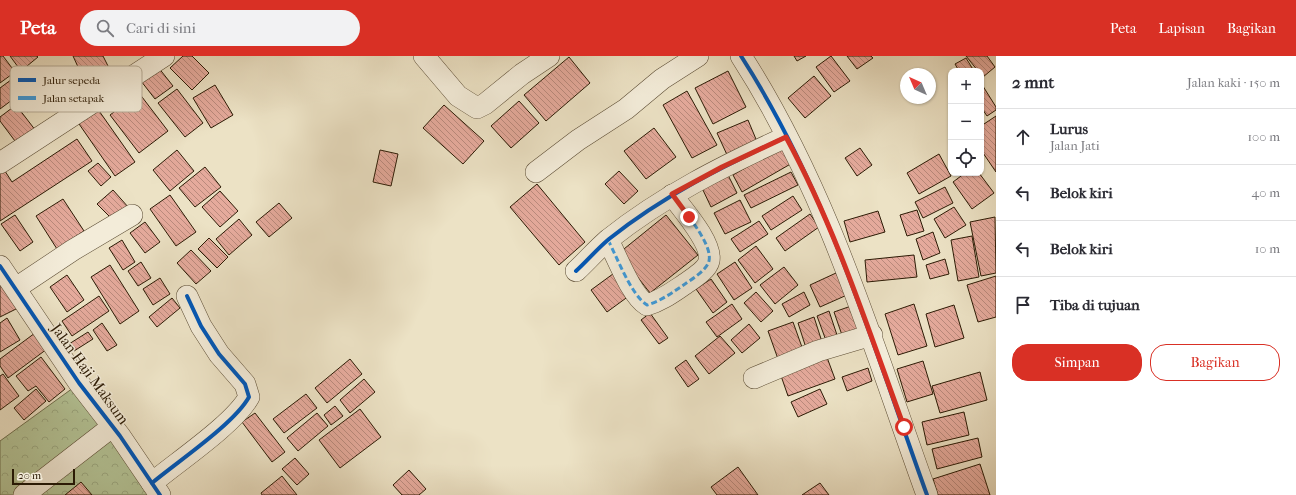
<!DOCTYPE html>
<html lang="id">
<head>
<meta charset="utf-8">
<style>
  :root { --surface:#fff; --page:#f2f2f3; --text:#2b2b33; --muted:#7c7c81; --line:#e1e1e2; --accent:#d93025 }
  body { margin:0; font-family:"IM FELL French Canon",serif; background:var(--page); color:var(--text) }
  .controls { position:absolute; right:12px; top:12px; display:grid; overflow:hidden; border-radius:8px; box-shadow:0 1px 3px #0004 }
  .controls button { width:36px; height:36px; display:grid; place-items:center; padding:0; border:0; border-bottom:1px solid var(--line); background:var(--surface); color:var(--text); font:20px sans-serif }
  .compass { position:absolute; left:900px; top:12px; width:36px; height:36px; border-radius:50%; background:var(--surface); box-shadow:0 1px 3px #0004; rotate:316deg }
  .scale { position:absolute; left:12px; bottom:10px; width:63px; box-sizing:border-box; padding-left:4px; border:2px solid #2c1b05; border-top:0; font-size:11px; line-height:14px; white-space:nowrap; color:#2c1b05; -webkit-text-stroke:3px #f3ecd9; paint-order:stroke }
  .stop { position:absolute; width:12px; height:12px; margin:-9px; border:3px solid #d93025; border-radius:50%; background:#fff }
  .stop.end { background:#d93025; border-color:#fff; box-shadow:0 1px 4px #0008 }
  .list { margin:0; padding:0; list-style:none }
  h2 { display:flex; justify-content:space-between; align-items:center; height:52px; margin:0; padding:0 16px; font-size:17px }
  h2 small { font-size:13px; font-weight:400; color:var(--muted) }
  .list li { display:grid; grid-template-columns:26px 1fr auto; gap:12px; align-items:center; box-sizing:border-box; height:56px; padding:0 16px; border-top:1px solid var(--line) }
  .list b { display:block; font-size:15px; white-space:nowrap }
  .list p { margin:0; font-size:13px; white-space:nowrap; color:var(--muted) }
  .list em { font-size:13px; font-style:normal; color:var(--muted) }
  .actions { display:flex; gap:8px; padding:12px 16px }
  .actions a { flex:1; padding:9px 0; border:1px solid var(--accent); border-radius:16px; text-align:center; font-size:14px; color:var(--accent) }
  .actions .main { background:var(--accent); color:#fff }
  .icon { flex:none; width:22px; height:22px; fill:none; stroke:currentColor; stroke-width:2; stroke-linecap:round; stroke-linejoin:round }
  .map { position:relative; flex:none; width:996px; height:439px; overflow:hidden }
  header { display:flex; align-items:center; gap:24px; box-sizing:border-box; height:56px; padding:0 20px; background:var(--accent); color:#fff }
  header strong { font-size:19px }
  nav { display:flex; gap:22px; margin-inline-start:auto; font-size:14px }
  .search { width:280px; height:36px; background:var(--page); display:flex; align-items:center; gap:10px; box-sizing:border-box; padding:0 14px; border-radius:22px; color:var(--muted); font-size:15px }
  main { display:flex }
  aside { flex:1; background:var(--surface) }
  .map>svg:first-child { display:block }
</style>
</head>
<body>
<header>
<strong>Peta</strong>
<div class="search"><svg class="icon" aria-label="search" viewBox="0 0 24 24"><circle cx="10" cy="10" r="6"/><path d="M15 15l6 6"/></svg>Cari di sini</div>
<nav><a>Peta</a><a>Lapisan</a><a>Bagikan</a></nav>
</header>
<main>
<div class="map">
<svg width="996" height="439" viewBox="0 0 996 439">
  <defs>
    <pattern id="forest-crowns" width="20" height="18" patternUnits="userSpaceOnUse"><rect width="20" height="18" fill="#b4c497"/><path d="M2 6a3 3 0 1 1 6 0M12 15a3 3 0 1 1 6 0" fill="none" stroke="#9ba881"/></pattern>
    <pattern id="building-back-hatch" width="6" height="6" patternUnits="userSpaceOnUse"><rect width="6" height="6" fill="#e5aa9c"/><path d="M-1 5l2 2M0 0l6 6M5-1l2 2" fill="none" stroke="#ba8a7d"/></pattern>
  </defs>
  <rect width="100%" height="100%" fill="#ece2c5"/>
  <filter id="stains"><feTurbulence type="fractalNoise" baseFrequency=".005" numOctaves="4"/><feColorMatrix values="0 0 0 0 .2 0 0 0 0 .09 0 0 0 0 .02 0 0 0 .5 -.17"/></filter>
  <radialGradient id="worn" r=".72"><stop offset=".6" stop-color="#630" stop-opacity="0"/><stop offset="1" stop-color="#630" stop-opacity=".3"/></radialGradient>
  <path fill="url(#forest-crowns)" stroke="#70704e" d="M73,332L162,439H0V385Z"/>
  <g fill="url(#building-back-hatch)" stroke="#2c1b05">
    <path d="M0,0H3L15,16L0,27Z"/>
    <path d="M10,0H37L38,1L21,15Z"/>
    <path d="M73,0H103L109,12L84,24Z"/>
    <path d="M183,0H192L209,17L192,34L170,12Z"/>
    <path d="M794,0H806L797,5Z"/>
    <path d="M831,0L850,25L834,36L816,11Z"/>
    <path d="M847,0H871L873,2L857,13Z"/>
    <path d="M966,0H987L995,11L983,21L981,15H978Z"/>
    <path d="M569,1L590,27L546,65L524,39Z"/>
    <path d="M966,2L974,15H959L955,8Z"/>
    <path d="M158,11L173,30L155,43L141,25Z"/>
    <path d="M728,15L746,51L713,68L695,32Z"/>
    <path d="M19,18L40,47L27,56L16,41L0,53V32Z"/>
    <path d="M814,20L831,40L805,62L788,42Z"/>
    <path d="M981,27L996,51V54L987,60L981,51Z"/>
    <path d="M215,29L233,59L211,72L193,42Z"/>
    <path d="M177,33L203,67L185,81L158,47Z"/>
    <path d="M687,35L717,89L692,102L663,49Z"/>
    <path d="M139,37L168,75L139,97L110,59Z"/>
    <path d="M519,45L539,67L511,92L491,70Z"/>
    <path d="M16,49L36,75L18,89L0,65V61Z"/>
    <path d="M444,49L484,85L463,108L423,72Z"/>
    <path d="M97,52L135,106L115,120L77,65Z"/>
    <path d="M996,60V116L981,94V70Z"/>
    <path d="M748,64L758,88L728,101L717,77Z"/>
    <path d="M654,72L676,101L646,123L624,95Z"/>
    <path d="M77,83L92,105L0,165V113L3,112L12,126Z"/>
    <path d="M785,89L794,106L742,136L733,119Z"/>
    <path d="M860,92L872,109L857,120L845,102Z"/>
    <path d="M177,94L194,115L170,135L153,114Z"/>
    <path d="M380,94L398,98L391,130L373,126Z"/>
    <path d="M939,98L951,120L919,138L907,117Z"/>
    <path d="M98,107L111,121L101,130L88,115Z"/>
    <path d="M205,111L221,131L195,151L179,132Z"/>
    <path d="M619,115L638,135L624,148L605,128Z"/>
    <path d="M791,116L798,129L751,152L744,139Z"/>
    <path d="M965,117H979L994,137L972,153L953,126Z"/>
    <path d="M728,119L737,137L711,151L702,132Z"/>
    <path d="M537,128L585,186L559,209L510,151Z"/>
    <path d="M945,131L953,147L923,162L915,146Z"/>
    <path d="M113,134L129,152L114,165L97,148Z"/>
    <path d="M220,135L238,155L220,171L202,151Z"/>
    <path d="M170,139L196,176L176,190L150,153Z"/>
    <path d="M793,140L802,154L771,174L762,160Z"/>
    <path d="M63,143L84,175L57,193L36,160Z"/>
    <path d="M740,144L751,166L725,178L714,157Z"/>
    <path d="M279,147L292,162L269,181L256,166Z"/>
    <path d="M954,151L966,169L945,182L934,163Z"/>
    <path d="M917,154L924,175L907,180L900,159Z"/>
    <path d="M878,155L885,176L850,186L844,165Z"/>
    <path d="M810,158L819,171L785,195L776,182Z"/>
    <path d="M15,159L33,186L20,195L1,168Z"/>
    <path d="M666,159L698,199L650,237L619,197Z"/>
    <path d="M995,161L996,217L981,220L970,166Z"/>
    <path d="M239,163L252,179L229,199L216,183Z"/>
    <path d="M759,165L768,178L740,196L731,183Z"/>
    <path d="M145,166L160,186L145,197L130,177Z"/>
    <path d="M933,176L940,197L923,204L916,183Z"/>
    <path d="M972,180L979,221L958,225L951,184Z"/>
    <path d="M209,182L228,201L217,212L198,193Z"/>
    <path d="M122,184L135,206L123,214L109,192Z"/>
    <path d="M756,190L773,213L755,227L738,204Z"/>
    <path d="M191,194L211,215L196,228L177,207Z"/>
    <path d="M914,199L917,221L867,226L865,204Z"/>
    <path d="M945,203L949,218L930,223L926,209Z"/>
    <path d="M141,206L151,222L138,230L128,215Z"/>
    <path d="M735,206L752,232L734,244L717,218Z"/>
    <path d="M110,209L139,255L120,268L91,221Z"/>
    <path d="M784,211L798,229L775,248L760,229Z"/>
    <path d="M617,215L633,237L607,256L591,234Z"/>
    <path d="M836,217L847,239L820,251L810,229Z"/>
    <path d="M0,219L22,250L0,261Z"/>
    <path d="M67,219L84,244L67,256L50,231Z"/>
    <path d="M996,220V261L978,266L967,229Z"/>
    <path d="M160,222L170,238L153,249L143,233Z"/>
    <path d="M711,223L727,246L713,257L696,233Z"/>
    <path d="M756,236L773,255L761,266L744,247Z"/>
    <path d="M804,236L810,249L789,261L782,248Z"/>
    <path d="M99,240L109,255L72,280L62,265Z"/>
    <path d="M172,242L180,252L157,271L149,261Z"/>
    <path d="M732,248L742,263L717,281L706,266Z"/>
    <path d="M914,248L927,290L898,299L885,258Z"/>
    <path d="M854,249L863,275L843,282L834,256Z"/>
    <path d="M954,249L964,282L935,291L926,258Z"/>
    <path d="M829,255L839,285L828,290L817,260Z"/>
    <path d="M650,257L668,282L659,288L641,264Z"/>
    <path d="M814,261L823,289L807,295L798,267Z"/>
    <path d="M7,262L20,284L0,296V267Z"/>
    <path d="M793,266L803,294L778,303L768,275Z"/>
    <path d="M102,267L117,289L107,295L93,274Z"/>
    <path d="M749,268L760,282L742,297L731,284Z"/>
    <path d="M88,276L93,283L74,295L69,288Z"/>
    <path d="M35,277L47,293L8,322L0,310V303Z"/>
    <path d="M720,280L735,297L709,318L695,300Z"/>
    <path d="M825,296L835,323L788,340L779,314Z"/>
    <path d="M41,301L65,333L49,346L36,330L28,335L16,320Z"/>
    <path d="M350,303L362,318L327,347L315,332Z"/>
    <path d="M686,304L699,323L688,331L675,312Z"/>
    <path d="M923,305L933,338L907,346L897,313Z"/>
    <path d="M868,312L872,325L847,335L842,321Z"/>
    <path d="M980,316L987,344L940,357L932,330Z"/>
    <path d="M3,318L19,340L0,354V320Z"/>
    <path d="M364,323L375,336L350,357L340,344Z"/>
    <path d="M36,333L46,345L24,364L14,352Z"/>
    <path d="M820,333L827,348L798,361L791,346Z"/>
    <path d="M306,338L317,352L284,377L273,363Z"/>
    <path d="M335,350L343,360L331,369L324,359Z"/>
    <path d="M360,353L381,381L340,412L319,384Z"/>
    <path d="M964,356L969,379L927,389L922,366Z"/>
    <path d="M255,357L285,396L272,406L242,366Z"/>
    <path d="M317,357L328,370L298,395L287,382Z"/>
    <path d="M978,382L982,401L937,413L932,393Z"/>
    <path d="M295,402L309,418L297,429L282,413Z"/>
    <path d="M980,408L990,439H938L933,423Z"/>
    <path d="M738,411L758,439H717L711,431Z"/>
    <path d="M409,414L426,433L419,439H402L393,429Z"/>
    <path d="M282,420L297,439H262L261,437Z"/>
    <path d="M81,426L92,439H65Z"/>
    <path d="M820,427L829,439H802Z"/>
  </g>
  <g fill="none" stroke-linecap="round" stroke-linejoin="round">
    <g stroke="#5c4d35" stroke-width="22">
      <g id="minor">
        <path d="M424,0L458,40L477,52L485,48L522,18L549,0"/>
        <path d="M741,0C828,135 873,290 927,439"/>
        <path d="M0,107L164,0"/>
        <path d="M536,116L578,84L626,53L662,23L698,0"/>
        <path d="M608,184C617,201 631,239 647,249C661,245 673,236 685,228C692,223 707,214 709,205C713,187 682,153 672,139"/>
        <path d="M0,210L79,327L120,380L160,439"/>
        <path d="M576,215C587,205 597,193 609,183C663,140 723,110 786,81"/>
        <path d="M16,232L73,194L132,159"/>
        <path d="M754,322L818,295L872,279"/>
        <path d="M152,427C177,406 234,368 249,341L245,328L219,298L201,270L187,240"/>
        <path d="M24,439L113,370"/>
      </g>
    </g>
    <use href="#minor" stroke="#f3ecd9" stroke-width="21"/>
    <path stroke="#3d9bdd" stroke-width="3" stroke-dasharray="6 3" stroke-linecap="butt" d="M608,184C617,201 631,239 647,249C661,245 673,236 685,228C692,223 707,214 709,205C713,187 682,153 672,139"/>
    <g stroke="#f3ecd9" stroke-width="6">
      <g id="cycleway">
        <path d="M741,0C828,135 873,290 927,439"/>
        <path d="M0,210L79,327L120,380L160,439"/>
        <path d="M576,215C587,205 597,193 609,183C663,140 723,110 786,81"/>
        <path d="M152,427C177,406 234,368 249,341L245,328L219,298L201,270L187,240"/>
      </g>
    </g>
    <use href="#cycleway" stroke="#0057b8" stroke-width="4"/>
  </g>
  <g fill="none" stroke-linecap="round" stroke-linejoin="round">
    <path stroke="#d93025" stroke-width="5" d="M689,161L672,138L722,111L786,81C836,173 868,273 904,371"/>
  </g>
  <g text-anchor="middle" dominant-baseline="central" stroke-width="3" stroke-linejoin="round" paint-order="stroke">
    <g font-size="15" fill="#2c1b05" stroke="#f3ecd9">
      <text transform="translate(90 318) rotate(54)">Jalan Haji Maksum</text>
    </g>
  </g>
  <rect x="10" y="10" width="132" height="46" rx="6" fill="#f3ecd9" stroke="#b7ad99" stroke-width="1"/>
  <rect x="18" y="22" width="18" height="4" fill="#0057b8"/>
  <rect x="18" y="40" width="18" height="4" fill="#3d9bdd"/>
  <g font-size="11" fill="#2c1b05">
    <text x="43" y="28">Jalur sepeda</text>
    <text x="43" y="46">Jalan setapak</text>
  </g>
  <rect width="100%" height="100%" filter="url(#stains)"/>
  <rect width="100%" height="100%" fill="url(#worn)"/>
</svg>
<div class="controls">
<button>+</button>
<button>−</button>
<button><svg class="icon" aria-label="locate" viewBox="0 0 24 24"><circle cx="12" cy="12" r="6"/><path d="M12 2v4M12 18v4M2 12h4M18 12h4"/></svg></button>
</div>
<svg class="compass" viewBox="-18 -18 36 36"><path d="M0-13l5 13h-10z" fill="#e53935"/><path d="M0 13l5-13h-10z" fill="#7c7c81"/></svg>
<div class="scale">20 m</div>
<div class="stop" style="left:904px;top:371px"></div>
<div class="stop end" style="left:689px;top:161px"></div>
</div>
<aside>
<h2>2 mnt<small>Jalan kaki · 150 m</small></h2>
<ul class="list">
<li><svg class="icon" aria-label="ahead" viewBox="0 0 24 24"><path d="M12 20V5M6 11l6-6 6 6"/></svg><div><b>Lurus</b><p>Jalan Jati</p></div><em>100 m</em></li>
<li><svg class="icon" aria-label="left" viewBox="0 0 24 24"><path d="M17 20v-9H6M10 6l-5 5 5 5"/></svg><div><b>Belok kiri</b></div><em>40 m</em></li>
<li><svg class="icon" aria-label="left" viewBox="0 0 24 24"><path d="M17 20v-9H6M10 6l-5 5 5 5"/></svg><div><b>Belok kiri</b></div><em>10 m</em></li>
<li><svg class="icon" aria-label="arrive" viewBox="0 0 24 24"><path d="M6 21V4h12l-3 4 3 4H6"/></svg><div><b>Tiba di tujuan</b></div></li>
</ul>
<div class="actions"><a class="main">Simpan</a><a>Bagikan</a></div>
</aside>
</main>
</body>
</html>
